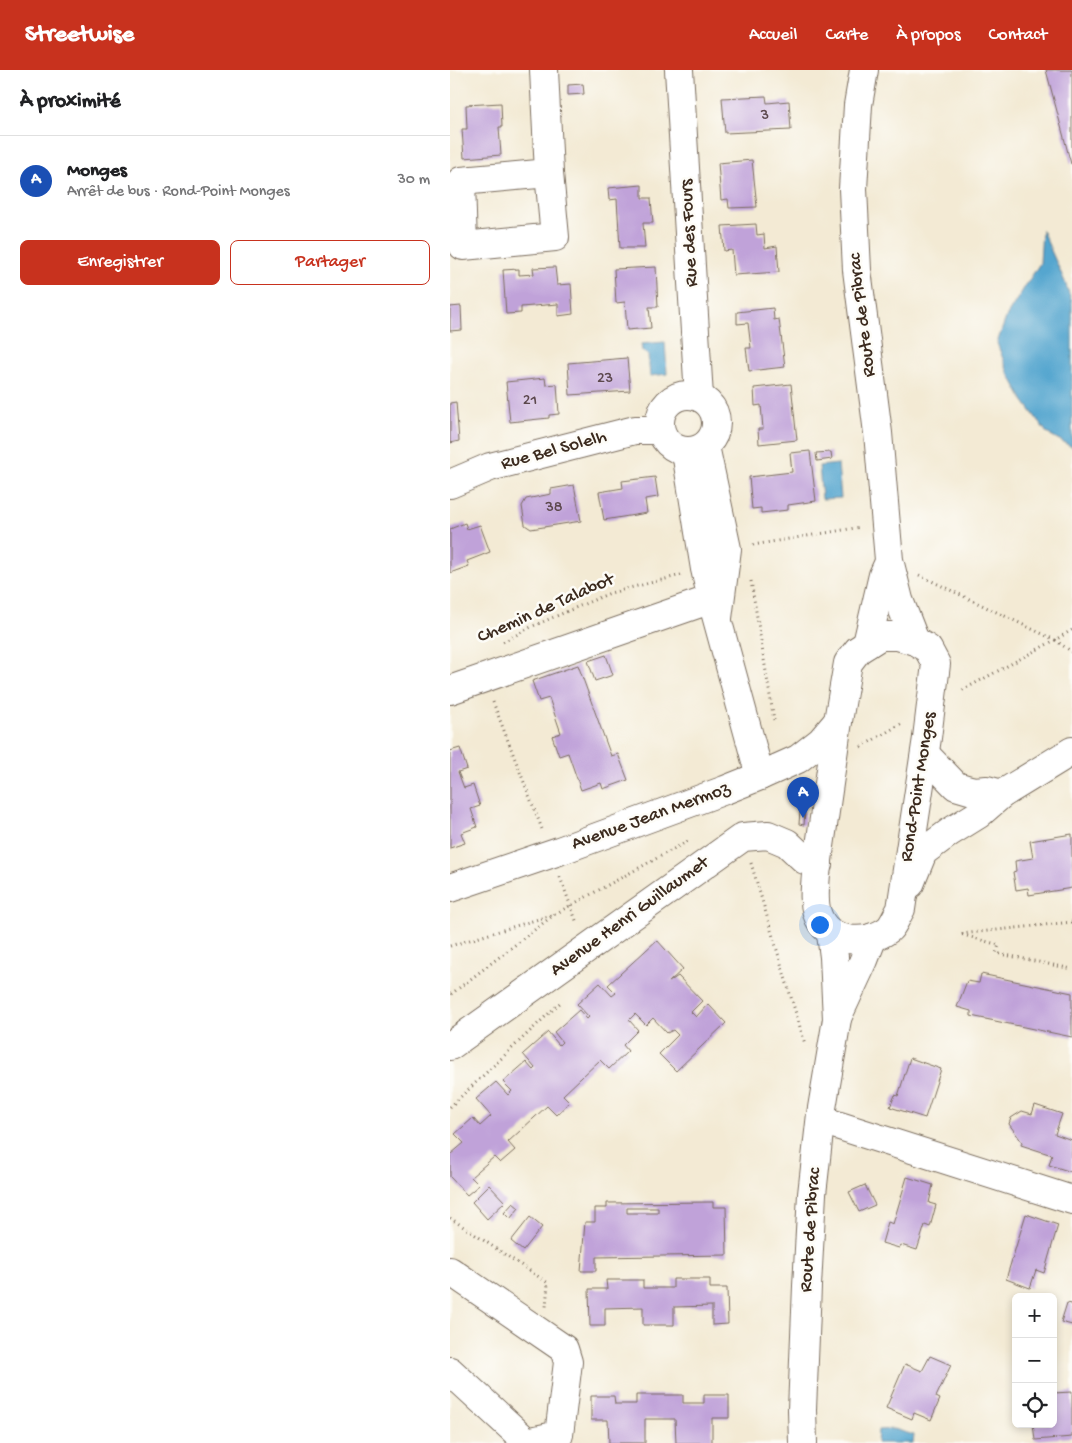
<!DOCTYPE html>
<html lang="fr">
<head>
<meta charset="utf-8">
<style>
  :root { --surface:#fff; --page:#f2f2f2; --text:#202124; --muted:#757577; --line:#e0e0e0; --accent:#c8321e }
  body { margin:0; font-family:"Gochi Hand",sans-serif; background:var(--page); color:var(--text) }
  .controls { position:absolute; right:15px; bottom:15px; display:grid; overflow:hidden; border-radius:8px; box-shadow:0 2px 8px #0003 }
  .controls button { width:45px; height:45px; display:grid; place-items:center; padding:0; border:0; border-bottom:1px solid var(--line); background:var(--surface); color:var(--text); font:25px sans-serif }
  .you { position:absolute; left:369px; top:854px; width:18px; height:18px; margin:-12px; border:4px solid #fff; border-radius:50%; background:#1a73e8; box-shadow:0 0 0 8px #1a73e833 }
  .badge { display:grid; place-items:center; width:32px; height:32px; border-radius:50%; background:var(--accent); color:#fff; font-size:16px; font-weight:700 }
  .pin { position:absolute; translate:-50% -41px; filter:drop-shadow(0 1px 2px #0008) }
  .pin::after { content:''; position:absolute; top:26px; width:18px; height:15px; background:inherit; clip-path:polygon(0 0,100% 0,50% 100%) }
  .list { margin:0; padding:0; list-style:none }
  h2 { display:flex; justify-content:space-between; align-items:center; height:65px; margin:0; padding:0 20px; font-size:21px }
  h2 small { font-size:16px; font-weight:400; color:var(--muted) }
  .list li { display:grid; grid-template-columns:32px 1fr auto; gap:15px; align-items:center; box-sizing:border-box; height:90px; padding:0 20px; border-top:1px solid var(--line) }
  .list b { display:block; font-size:19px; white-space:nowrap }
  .list p { margin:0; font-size:16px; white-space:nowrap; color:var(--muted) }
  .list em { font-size:16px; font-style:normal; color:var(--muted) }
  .actions { display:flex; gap:10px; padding:15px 20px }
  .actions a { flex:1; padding:11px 0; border:1px solid var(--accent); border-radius:8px; text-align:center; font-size:18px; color:var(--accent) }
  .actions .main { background:var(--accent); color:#fff }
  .icon { flex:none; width:28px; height:28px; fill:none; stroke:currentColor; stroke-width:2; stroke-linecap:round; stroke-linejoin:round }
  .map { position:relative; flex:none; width:622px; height:1373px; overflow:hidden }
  header { display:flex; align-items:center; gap:30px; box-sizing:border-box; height:70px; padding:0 25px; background:var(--accent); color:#fff }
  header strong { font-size:24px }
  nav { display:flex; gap:28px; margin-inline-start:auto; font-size:18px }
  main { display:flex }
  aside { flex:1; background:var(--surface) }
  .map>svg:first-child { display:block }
</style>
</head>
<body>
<header>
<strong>Streetwise</strong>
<nav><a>Accueil</a><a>Carte</a><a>À propos</a><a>Contact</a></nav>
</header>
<main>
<aside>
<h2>À proximité<small></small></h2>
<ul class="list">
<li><span class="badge" style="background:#1a4fb4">A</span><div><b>Monges</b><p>Arrêt de bus · Rond-Point Monges</p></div><em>30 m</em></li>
</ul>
<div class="actions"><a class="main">Enregistrer</a><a>Partager</a></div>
</aside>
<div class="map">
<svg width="622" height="1373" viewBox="0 0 622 1373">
  <rect width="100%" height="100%" fill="#fdfcf7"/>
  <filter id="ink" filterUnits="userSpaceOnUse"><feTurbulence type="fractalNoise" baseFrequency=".02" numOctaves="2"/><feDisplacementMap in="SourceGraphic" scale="10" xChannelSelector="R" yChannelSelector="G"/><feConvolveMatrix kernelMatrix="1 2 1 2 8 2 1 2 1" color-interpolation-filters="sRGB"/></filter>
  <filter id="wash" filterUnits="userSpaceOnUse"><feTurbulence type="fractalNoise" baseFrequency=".0096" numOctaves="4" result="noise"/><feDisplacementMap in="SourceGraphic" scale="20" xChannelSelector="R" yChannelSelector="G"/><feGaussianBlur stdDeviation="1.12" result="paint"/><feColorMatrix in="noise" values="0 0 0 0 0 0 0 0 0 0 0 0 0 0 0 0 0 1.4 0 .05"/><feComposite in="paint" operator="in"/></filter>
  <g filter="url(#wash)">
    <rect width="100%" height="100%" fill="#f3ead4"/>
    <g fill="#55a6cf" stroke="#486876">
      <path d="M592,160L615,212L622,232V377L597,363L573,330L558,302L547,273L557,245L590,193Z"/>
      <path d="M215,272L217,304L200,306L198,285L192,281L191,274Z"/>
      <path d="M388,394L391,428L372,429L369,396Z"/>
      <path d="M444,1359L464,1365L463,1373H427L428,1360Z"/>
    </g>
    <g id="blocks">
      <g fill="#c0a2d9" fill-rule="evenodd">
        <path d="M596,0H622V94H621Z"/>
        <path d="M133,14L134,24L118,25V15Z"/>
        <path d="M316,26L317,33L339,31L341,60L275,63L272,28Z"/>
        <path d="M51,33L52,57H49L51,85L14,88L12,59H17L16,35Z"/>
        <path d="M302,90L307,137L279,138L278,129L271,130L268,93Z"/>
        <path d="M192,115V128H201L202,142L203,153H193L195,178H170L167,129L159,130L158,118Z"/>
        <path d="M306,154L307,165L314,164L315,178L327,176L329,202L284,205L282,180L274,181L272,156Z"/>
        <path d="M105,197L107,215L121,214L123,244L108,246V234L71,237V243L56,244L53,200L69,199V205L84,204L83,198Z"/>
        <path d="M206,197L208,237H199L201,258L177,260L175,232L166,233L164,199Z"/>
        <path d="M11,236L12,260L0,261V237Z"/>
        <path d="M323,238L324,250L329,249L335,297L299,301L296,278H301L298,253L287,254V242Z"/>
        <path d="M177,288L180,321L120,325L118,293Z"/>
        <path d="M95,308L96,315L107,314L109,344L99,345V348L60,352L56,312Z"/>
        <path d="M341,314L347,370L309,374L308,359H313L311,335L305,336L304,318Z"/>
        <path d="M6,332L9,371L0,373V333Z"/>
        <path d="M360,381L366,431L338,435V440L311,443V438L302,439L299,407L342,402L340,383Z"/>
        <path d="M381,382L382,389L367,391L366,383Z"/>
        <path d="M205,407L208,427L195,429L197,443L154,450L149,422L173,418L172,411Z"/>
        <path d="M124,415L131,451L81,459L75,455L72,436L76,429L101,424V419Z"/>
        <path d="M15,453L17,459L30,455L40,482L17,491L19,496L0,503V459Z"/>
        <path d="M156,585L163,605L145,611L138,591Z"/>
        <path d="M128,595L161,686L168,684L178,710L153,719L151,713L131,720L118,683L109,686L102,666L111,663L99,628L89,631L82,611Z"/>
        <path d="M10,678L17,699L8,702L14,718L23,715L30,736L21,739L27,757L11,763L15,773L0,778V681Z"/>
        <path d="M350,741L355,742L354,755L349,754Z"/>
        <path d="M622,764V818L579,825L578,818L566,820L563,802L566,801L565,791L583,788L580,771Z"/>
        <path d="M207,870L233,899L219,912L228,906L252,931L241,942L246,947L258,934L276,953L226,1001L209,984L228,965L223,960L217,963L203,948L196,955L185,944L179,950L188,960L173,975L178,981L159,999L150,990L113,1025L120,1032L106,1045L97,1036L58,1072L65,1080L50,1093L44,1087L21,1107L29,1115L17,1125L0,1107V1083L1,1084L14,1073L5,1064L23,1048L30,1056L41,1046L26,1029L46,1012L58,1025L62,1021L53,1012L76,992L83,1000L85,998L73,984L98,962L109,975L112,972L104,962L129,940L137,949L139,947L127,934L150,913L162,926L166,923L158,915Z"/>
        <path d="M531,904L622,923V967L521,946V941L507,937L517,911L529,913Z"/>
        <path d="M460,988L491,999L475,1048L440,1037L445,1025L448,1026Z"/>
        <path d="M585,1035L612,1044L605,1064L622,1070V1102L599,1095L602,1085L571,1075L572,1072L559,1054L561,1048L572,1041L582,1044Z"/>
        <path d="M457,1107L483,1115L479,1133L486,1135L480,1157L475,1155L467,1180L451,1175L449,1178L432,1173L438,1152L443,1154Z"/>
        <path d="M39,1115L55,1132L37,1149L22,1132Z"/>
        <path d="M415,1115L425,1135L409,1142L399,1122Z"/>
        <path d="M263,1132V1137H276L277,1185L146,1187V1201H131L135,1152H145V1138H157V1133ZM177,1138H208V1143H177Z"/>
        <path d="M63,1133L69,1138L60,1149L54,1143Z"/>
        <path d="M576,1144L608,1155L594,1203L586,1200L580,1218L556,1209Z"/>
        <path d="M80,1147L92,1157L73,1181L61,1171Z"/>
        <path d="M223,1209H260V1218H277L278,1254L262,1255V1236L224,1237V1255H193V1237L155,1238V1256H140L139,1219H157L156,1210H193V1218H223Z"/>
        <path d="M617,1233L622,1234V1255L611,1252Z"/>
        <path d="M480,1286L501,1295L486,1327L490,1329L481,1350L464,1343L462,1349L436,1338L455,1294L472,1301Z"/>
        <path d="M622,1322V1367L585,1370L583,1354H603V1323Z"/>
        <path d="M186,1325H233V1333H254V1325H279V1348H262V1373H226L225,1349H195V1373H159L158,1350H141V1326H164L165,1334H186Z"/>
      </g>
    </g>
  </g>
  <g filter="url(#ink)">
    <use href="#blocks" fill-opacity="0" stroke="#7b6d5e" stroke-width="1"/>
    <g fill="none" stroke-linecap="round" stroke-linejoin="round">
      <g stroke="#7b6d5e" stroke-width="30">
        <g id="minor">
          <path d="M94,0L99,103L105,167L13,176L11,111L99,103"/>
          <path d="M229,0L249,327"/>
          <circle cx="238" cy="353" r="28"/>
          <path d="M255,376L277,479L268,548"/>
          <path d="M236,382L255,499L263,534"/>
          <path d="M0,414L40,397L185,360H210"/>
          <path d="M0,620L253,532L263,534L310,706"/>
          <path d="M475,684L506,716L523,721L537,720L552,724"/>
          <path d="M460,814L473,782L500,762L529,744L552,724L622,681"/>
          <path d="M0,818L109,781L275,720L310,706L348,689L371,671L388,651"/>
          <path d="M0,976L293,767L318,765L337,773L355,790L368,794"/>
          <path d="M371,1050L622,1130"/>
          <path d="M0,1201L114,1279L118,1292L109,1365L77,1372L0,1301"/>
        </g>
      </g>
      <g stroke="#7b6d5e" stroke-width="30">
        <g id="major">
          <path d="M414,0L408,35L403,119L407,200L428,363L439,490L449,530L465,571"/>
          <path d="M430,566H448L465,571L478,579L486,594L477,668L451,839C447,845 444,854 439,859C416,877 376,873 367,843C363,830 365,818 366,804L388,651L398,593L408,580Z"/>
          <path d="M417,574L433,505L439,492"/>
          <path d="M387,948L414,890L423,867"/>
          <path d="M353,1373L352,1340L357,1216L362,1124L371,1044L387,949L384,887L381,864"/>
        </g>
      </g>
      <g stroke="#7b6d5e" stroke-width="3" stroke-dasharray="1 4" stroke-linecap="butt">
        <path d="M303,475L411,457"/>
        <path d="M469,505L605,570L509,622"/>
        <path d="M301,511L324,650"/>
        <path d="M622,560L605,570L622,582"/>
        <path d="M53,572L83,556L160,523L231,505"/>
        <path d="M43,632L92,759"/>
        <path d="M411,677L451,654"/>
        <path d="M301,793L355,974"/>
        <path d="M110,807L127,853"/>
        <path d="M105,844L240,770"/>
        <path d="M622,852L510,864L549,875L546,883L622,899"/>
        <path d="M0,876L105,844L0,925"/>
        <path d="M0,1037L112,931"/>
        <path d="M0,1148L98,1213L96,1237"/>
      </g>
      <use href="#minor" stroke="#fff" stroke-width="28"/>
      <use href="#major" stroke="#fff" stroke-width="28"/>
    </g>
  </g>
  <g text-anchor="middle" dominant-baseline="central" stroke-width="5" stroke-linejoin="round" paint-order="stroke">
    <g font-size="16" fill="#5c484d">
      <text x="315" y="46">3</text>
      <text x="155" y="309">23</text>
      <text x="80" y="331">21</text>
      <text x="104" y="438">38</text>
    </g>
    <g font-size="19" fill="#3b2a1e" stroke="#fdfcf7">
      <text transform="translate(240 163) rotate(-93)">Rue des Fours</text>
      <text transform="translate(413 245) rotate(-97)">Route de Pibrac</text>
      <text transform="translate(104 381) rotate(-15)">Rue Bel Solelh</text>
      <text transform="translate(96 539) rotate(-24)">Chemin de Talabot</text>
      <text transform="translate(469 717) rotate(-81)">Rond-Point Monges</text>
      <text transform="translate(201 747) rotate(-20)">Avenue Jean Mermoz</text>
      <text transform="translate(180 847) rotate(-36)">Avenue Henri Guillaumet</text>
      <text transform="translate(361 1160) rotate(-86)">Route de Pibrac</text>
    </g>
  </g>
</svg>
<div class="controls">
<button>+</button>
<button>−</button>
<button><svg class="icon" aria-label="locate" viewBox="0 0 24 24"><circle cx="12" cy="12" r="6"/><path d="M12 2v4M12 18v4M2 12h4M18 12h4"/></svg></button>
</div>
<div class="you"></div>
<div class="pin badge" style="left:353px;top:748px;background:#1a4fb4">A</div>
</div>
</main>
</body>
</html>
